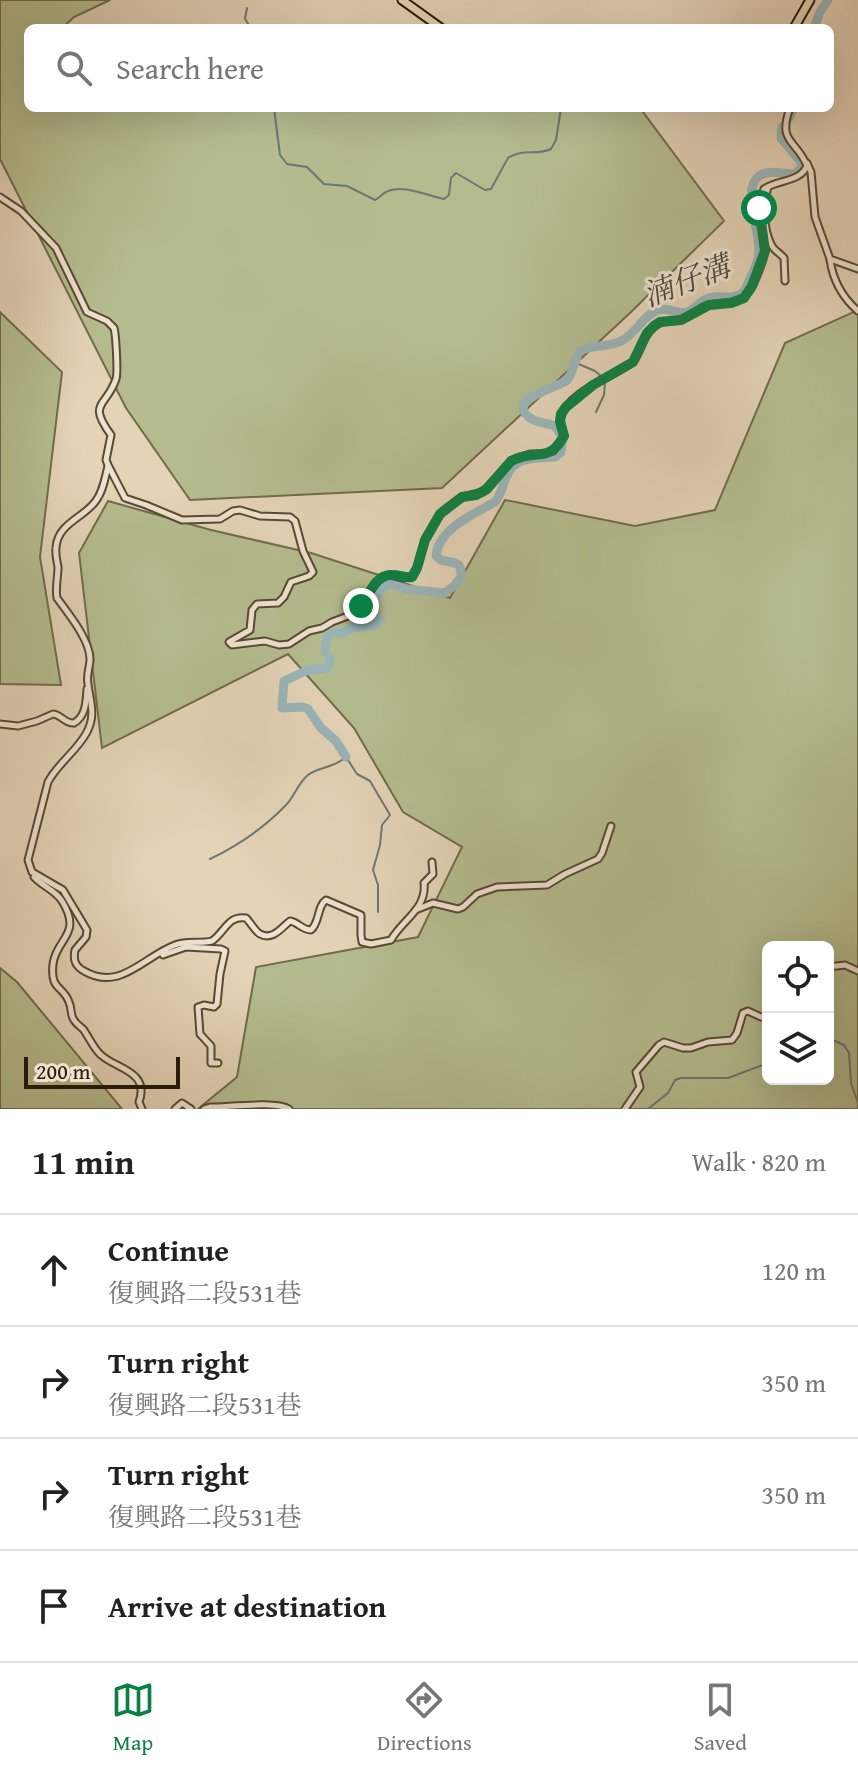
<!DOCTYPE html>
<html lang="en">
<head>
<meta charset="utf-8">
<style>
  :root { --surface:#fff; --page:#f2f2f2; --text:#222; --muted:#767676; --line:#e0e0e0; --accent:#0b8043 }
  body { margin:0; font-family:"Gentium Book Plus","Noto Serif TC",serif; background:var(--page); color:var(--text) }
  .controls { position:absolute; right:24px; bottom:24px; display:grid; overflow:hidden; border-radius:12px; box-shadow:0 8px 32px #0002 }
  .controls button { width:72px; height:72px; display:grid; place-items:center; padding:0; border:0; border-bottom:2px solid var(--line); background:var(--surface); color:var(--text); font:40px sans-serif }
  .scale { position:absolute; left:24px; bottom:20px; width:156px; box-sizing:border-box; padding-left:8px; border:4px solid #2c1b07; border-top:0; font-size:22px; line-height:28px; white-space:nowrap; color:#2c1b07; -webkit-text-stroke:6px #ede2d0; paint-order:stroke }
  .stop { position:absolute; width:24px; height:24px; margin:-18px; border:6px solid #0b8043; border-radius:50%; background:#fff }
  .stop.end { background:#0b8043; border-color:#fff; box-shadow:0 2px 8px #0008 }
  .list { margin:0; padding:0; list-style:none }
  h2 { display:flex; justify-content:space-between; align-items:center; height:104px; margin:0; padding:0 32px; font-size:34px }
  h2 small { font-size:26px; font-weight:400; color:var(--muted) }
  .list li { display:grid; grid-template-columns:52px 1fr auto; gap:24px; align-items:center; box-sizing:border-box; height:112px; padding:0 32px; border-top:2px solid var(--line) }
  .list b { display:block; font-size:30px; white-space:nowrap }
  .list p { margin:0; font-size:26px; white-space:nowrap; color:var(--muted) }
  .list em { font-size:26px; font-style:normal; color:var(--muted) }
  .icon { flex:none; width:44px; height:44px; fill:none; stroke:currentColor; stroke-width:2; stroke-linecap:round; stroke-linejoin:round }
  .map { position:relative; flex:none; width:858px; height:1109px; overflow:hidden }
  .search { position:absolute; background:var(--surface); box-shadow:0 8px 32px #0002; left:24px; right:24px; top:24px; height:88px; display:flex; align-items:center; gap:20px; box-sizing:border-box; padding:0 28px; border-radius:12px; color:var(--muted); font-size:30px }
  .sheet { height:552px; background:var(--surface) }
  nav { display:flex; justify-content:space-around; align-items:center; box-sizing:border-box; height:112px; border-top:2px solid var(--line); background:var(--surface); font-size:22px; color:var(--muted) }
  nav a { display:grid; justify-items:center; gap:4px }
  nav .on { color:var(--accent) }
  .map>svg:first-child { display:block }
</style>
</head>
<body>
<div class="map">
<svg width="858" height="1109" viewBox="0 0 858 1109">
  <rect width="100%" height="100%" fill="#e4d3b7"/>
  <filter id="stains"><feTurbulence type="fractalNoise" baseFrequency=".0025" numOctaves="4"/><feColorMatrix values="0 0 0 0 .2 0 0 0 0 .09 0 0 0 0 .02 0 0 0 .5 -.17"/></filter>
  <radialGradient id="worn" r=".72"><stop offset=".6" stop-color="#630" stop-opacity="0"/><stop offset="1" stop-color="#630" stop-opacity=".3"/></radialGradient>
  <g fill="#b4bc8f" stroke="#706c4b" stroke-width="2" fill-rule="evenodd">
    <path d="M0,0H110L74,17L62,28H28V108H640L724,221L631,312L442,488L190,500L126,408L0,159Z"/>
    <path d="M858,310V1109H198L237,1077L256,967L418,937L462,847L403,812L354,728L288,654L102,748L79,553L108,501L211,530L311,553L450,598L505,500L635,526L715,510L785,343ZM768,947H828V1079H768Z"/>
    <path d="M0,312L62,372L40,557L61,685L0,684Z"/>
    <path d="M0,968L17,982L122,1109H0Z"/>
  </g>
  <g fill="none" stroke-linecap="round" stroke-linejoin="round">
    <g stroke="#6e7772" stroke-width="2">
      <path d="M247,8L245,19L251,28"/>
      <path d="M274,108L280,155L287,164L307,167L324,184L347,186L375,200C379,198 382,194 386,192C402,183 428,196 444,199L449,195L451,178L456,173L485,190L491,189L508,158C522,148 537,156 551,149L556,140L561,108"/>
      <path d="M574,362L595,371L601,376"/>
      <path d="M596,412L604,395L605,383"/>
      <path d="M210,859C239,845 263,829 286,805C294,797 298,783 308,775C318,767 334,768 346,757L357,774L370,781L390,815L382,825L380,845L373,870L378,885V912"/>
      <path d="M828,1038L844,1045L849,1053L851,1083L858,1103"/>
      <path d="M648,1109L668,1093L675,1080L681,1078H728L768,1063"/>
    </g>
    <g stroke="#9ab5b9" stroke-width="9">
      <path d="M814,28L820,12L828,0"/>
      <path d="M789,118L794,108"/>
      <path d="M561,435L555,426C548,423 537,423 530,418C504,399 559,388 567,380C574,372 574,360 580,351C593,344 608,348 621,341C636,334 643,315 658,310C669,306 679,316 688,312C697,308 701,298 714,297C724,296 734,300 743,292C747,288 749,281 751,276C755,269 758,261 759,253C761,234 741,189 759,176C769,169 784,174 795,174L801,168V162L781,138L782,127"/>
      <path d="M376,598L382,588L388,583L407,589L445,593L455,585L461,577V571L459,565L455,563L441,560L436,556C438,529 474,514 495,502C501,495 502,487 506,478C514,455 535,459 555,457L561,452L562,442"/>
      <path d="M325,652L326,642L329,634L334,632L342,633L351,628L376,625L380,619L373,611V603"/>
      <path d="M329,657L330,662L327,668L308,670L284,681L282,708L303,707L308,709L321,728L336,741L346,757"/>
    </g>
    <g stroke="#5a4933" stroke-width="9">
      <g id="minor">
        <path d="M807,163L811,172L815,217L830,259L858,269"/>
        <path d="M768,187C763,203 763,228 771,244C773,250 780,253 784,258L785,281"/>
        <path d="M0,197L21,211L56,248L87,312L107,321L114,328C116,335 118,373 116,379C106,408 87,402 111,435L106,460L108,465L125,498L146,505L182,520L220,519L233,511L240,510L260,516L290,517L295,521L303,551L313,572L309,576L291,582L284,597L278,603L257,604L252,610L250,630L229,642L232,645L265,641L279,645L289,644L309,631L322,628L332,622L356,613L375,583L382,577L390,575L403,578L412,577L417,568L425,540L440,514L447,508L462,497L483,492L511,461L517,458L530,454H544L553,451L564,436C562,430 559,424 561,417C567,392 615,376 633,362C642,350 642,336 655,326C662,320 670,322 678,320C689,319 696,310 705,306C721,300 739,308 750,290C755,282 764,260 765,250C766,227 754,213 764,189C778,179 799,183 807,166C797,140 777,143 790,108"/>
        <path d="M830,260C833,280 843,298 858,311"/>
        <path d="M108,466C105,478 103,492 95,502C83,518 57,524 56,548C55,554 57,561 58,567C58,578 55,588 57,598C68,613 90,640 90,659C90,667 86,675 88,684C90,701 96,715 87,732C77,751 58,763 48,782L28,860L32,872L63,890L87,930L86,937L75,950C73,960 75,966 84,971C120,992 143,957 175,945C187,940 200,944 212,941C225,932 228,915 246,918C251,923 255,931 260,934C273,941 282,927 290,921C298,922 302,930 311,930C320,922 317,906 326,900L361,915V935L362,942L371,944L391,940C402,920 427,909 424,883L433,874L432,862"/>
        <path d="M0,724L18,726L37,721L53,714C62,715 65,724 74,723C86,716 86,702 87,689"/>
        <path d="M34,877C42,886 55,890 62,901C83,935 56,938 53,964C50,991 63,985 69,1002C72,1008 70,1015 74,1020C76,1024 80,1026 83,1029C89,1037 93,1048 101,1055C116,1069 150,1071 139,1102L142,1109"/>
        <path d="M418,909L433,903L458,909L463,907L477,894L497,887L547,885L565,874L598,859L602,853L611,826"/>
        <path d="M163,955L186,947L221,949L225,951L220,974L217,1004L214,1007L204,1005L198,1007L200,1034L211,1046V1063H218"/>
        <path d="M828,967L845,965L858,971"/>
        <path d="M175,1109L182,1103L191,1109"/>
        <path d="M204,1109L210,1107C228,1107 276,1101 289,1109"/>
        <path d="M625,1109L640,1087L636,1072L659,1045L664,1042L683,1048H691L708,1042L732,1040L737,1033L743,1013L748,1011L761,1017L768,1016"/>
      </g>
    </g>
    <g stroke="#2c1b07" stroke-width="11">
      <g id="major">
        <path d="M402,0L441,28"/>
        <path d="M794,28L810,0"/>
      </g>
    </g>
    <use href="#minor" stroke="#ede2d0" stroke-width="5"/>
    <use href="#major" stroke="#e4d3b7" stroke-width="7"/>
  </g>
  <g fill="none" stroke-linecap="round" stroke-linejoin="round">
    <path stroke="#0b8043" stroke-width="10" d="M361,606C369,595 376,574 392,575C400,575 404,578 412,577L417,568L425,540L440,514L462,497L476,495L487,489L511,461C535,448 549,464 564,436L560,421L561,414L566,407L593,385L633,362L647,333L654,326L660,322L681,320L709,305L731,303L744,298L752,286L765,251L759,208"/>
  </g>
  <g text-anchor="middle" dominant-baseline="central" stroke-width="6" stroke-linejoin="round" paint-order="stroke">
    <g font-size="30" font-style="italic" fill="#4d493c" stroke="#ede2d0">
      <text transform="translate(686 280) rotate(-21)">湳仔溝</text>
    </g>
  </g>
  <rect width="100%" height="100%" filter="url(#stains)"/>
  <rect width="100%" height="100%" fill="url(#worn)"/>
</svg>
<div class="controls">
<button><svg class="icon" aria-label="locate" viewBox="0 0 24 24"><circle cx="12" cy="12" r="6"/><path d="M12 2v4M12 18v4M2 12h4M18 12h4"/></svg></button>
<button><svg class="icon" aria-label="layers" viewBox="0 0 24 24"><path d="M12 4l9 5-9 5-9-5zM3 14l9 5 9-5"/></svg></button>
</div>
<div class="scale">200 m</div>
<div class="stop" style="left:759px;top:208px"></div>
<div class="stop end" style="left:361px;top:606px"></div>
<div class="search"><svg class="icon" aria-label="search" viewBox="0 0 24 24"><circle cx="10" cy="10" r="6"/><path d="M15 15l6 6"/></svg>Search here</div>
</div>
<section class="sheet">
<h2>11 min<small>Walk · 820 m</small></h2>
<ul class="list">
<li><svg class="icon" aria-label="ahead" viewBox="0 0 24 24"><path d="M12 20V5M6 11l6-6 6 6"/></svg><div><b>Continue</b><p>復興路二段531巷</p></div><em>120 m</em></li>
<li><svg class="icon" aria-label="right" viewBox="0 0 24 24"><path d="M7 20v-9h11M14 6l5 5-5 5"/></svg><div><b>Turn right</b><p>復興路二段531巷</p></div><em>350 m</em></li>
<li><svg class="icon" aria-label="right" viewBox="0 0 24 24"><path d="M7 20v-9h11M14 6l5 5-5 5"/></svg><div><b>Turn right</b><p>復興路二段531巷</p></div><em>350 m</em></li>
<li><svg class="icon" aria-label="arrive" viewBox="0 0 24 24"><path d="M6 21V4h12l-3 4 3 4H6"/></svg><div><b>Arrive at destination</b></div></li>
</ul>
</section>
<nav>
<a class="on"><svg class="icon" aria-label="map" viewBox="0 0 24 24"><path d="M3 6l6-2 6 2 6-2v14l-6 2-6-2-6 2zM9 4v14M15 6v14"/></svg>Map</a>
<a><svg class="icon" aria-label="directions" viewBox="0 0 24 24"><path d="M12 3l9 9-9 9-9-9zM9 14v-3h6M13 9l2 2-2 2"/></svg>Directions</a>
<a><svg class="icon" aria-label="saved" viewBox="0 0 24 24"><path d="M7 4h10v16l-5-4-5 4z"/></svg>Saved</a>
</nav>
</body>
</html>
